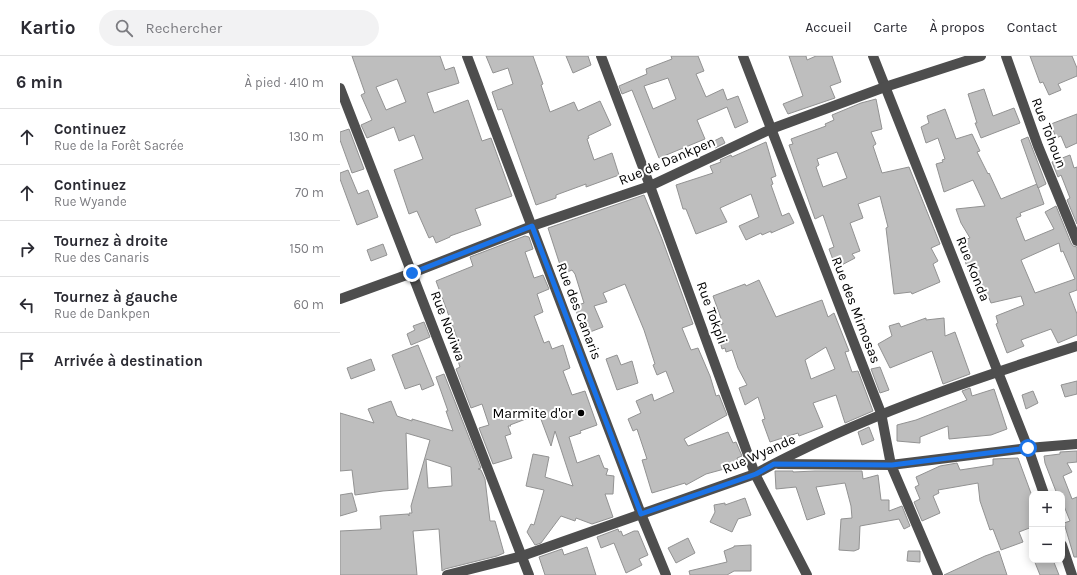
<!DOCTYPE html>
<html lang="fr">
<head>
<meta charset="utf-8">
<style>
  :root { --surface:#fff; --page:#f2f2f3; --text:#2b2b33; --muted:#7c7c81; --line:#e1e1e2 }
  body { margin:0; font-family:Karla,sans-serif; background:var(--page); color:var(--text) }
  .controls { position:absolute; right:12px; bottom:12px; display:grid; overflow:hidden; border-radius:8px; box-shadow:0 2px 10px #0003 }
  .controls button { width:36px; height:36px; display:grid; place-items:center; padding:0; border:0; border-bottom:1px solid var(--line); background:var(--surface); color:var(--text); font:20px sans-serif }
  .stop { position:absolute; width:12px; height:12px; margin:-9px; border:3px solid #1a73e8; border-radius:50%; background:#fff }
  .stop.end { background:#1a73e8; border-color:#fff; box-shadow:0 1px 4px #0008 }
  .list { margin:0; padding:0; list-style:none }
  h2 { display:flex; justify-content:space-between; align-items:center; height:52px; margin:0; padding:0 16px; font-size:17px }
  h2 small { font-size:13px; font-weight:400; color:var(--muted) }
  .list li { display:grid; grid-template-columns:26px 1fr auto; gap:12px; align-items:center; box-sizing:border-box; height:56px; padding:0 16px; border-top:1px solid var(--line) }
  .list b { display:block; font-size:15px; white-space:nowrap }
  .list p { margin:0; font-size:13px; white-space:nowrap; color:var(--muted) }
  .list em { font-size:13px; font-style:normal; color:var(--muted) }
  .icon { flex:none; width:22px; height:22px; fill:none; stroke:currentColor; stroke-width:2; stroke-linecap:round; stroke-linejoin:round }
  .map { position:relative; flex:none; width:737px; height:519px; overflow:hidden }
  header { display:flex; align-items:center; gap:24px; box-sizing:border-box; height:56px; padding:0 20px; background:var(--surface); border-bottom:1px solid var(--line) }
  header strong { font-size:19px }
  nav { display:flex; gap:22px; margin-inline-start:auto; font-size:14px }
  .search { width:280px; height:36px; background:var(--page); display:flex; align-items:center; gap:10px; box-sizing:border-box; padding:0 14px; border-radius:22px; color:var(--muted); font-size:15px }
  main { display:flex }
  aside { flex:1; background:var(--surface) }
  .map>svg:first-child { display:block }
</style>
</head>
<body>
<header>
<strong>Kartio</strong>
<div class="search"><svg class="icon" aria-label="search" viewBox="0 0 24 24"><circle cx="10" cy="10" r="6"/><path d="M15 15l6 6"/></svg>Rechercher</div>
<nav><a>Accueil</a><a>Carte</a><a>À propos</a><a>Contact</a></nav>
</header>
<main>
<aside>
<h2>6 min<small>À pied · 410 m</small></h2>
<ul class="list">
<li><svg class="icon" aria-label="ahead" viewBox="0 0 24 24"><path d="M12 20V5M6 11l6-6 6 6"/></svg><div><b>Continuez</b><p>Rue de la Forêt Sacrée</p></div><em>130 m</em></li>
<li><svg class="icon" aria-label="ahead" viewBox="0 0 24 24"><path d="M12 20V5M6 11l6-6 6 6"/></svg><div><b>Continuez</b><p>Rue Wyande</p></div><em>70 m</em></li>
<li><svg class="icon" aria-label="right" viewBox="0 0 24 24"><path d="M7 20v-9h11M14 6l5 5-5 5"/></svg><div><b>Tournez à droite</b><p>Rue des Canaris</p></div><em>150 m</em></li>
<li><svg class="icon" aria-label="left" viewBox="0 0 24 24"><path d="M17 20v-9H6M10 6l-5 5 5 5"/></svg><div><b>Tournez à gauche</b><p>Rue de Dankpen</p></div><em>60 m</em></li>
<li><svg class="icon" aria-label="arrive" viewBox="0 0 24 24"><path d="M6 21V4h12l-3 4 3 4H6"/></svg><div><b>Arrivée à destination</b></div></li>
</ul>
</aside>
<div class="map">
<svg width="737" height="519" viewBox="0 0 737 519">
  <rect width="100%" height="100%" fill="#fff"/>
  <g fill="#bebebe" stroke="#929292" fill-rule="evenodd">
    <path d="M12,0H100L105,14L114,11L119,27L87,37L94,57L128,44L142,85L151,82L172,140L135,153L141,169L110,180V181L96,187L93,180L89,182L77,155L69,158L54,114L83,103L74,79L59,85L54,71L27,82L21,69L32,64L21,39L25,37ZM57,23L66,46L46,54L36,31Z"/>
    <path d="M146,0H193L203,28L201,29L210,56L234,46L238,55L260,45L271,69L248,80L249,82L247,83L254,104L272,97L279,119L246,131V128L216,139V142L196,149L162,53L158,54L152,36L173,28L168,12L153,17Z"/>
    <path d="M226,0H248L251,9L233,17Z"/>
    <path d="M331,0H358L364,15L356,18L366,41L383,33L387,44L398,40L408,66L395,72L387,51L357,64L365,83L319,102L292,34L282,38L279,30L307,18L306,13L332,3ZM328,22L336,43L313,53L304,30Z"/>
    <path d="M449,0H466L467,4L476,0H492L501,26L490,30L495,42L448,58L443,48L463,40Z"/>
    <path d="M690,0H732L737,12V20L718,28L721,34L709,39L703,26L700,27Z"/>
    <path d="M644,33L653,60L674,52L680,67L641,82L635,67H637L628,38Z"/>
    <path d="M536,43L542,73L531,76L536,88L533,90L542,117L569,111L600,188L591,192L598,205L593,208L600,226L572,238L571,236L554,238L546,172L548,171L540,140L518,148L523,162L510,167L520,195L512,198L515,202L496,212L489,193L494,191L483,159L475,163L449,89L453,88L451,83L486,70L485,68L494,64L492,59L521,47ZM497,96L507,122L483,131L476,111L479,109L477,103Z"/>
    <path d="M605,53L616,83L632,78L640,95L637,96L648,118L649,117L661,143L697,128L704,148L680,157L681,160L676,162L685,185L714,173L705,156L716,150L731,187L733,190L737,191V234L729,237L737,258V279L718,287L711,273L681,284L684,290L667,297L656,268L658,267L656,260L684,249L681,240L651,247L649,242L645,244L634,214L629,216L618,186L630,182L621,167L616,153L645,150L633,124L604,136L596,108L603,106L602,104L605,103L598,82L586,87L581,71L589,67L587,60ZM719,187L721,196L723,195L735,223L695,237L681,204Z"/>
    <path d="M737,58V87L726,92L721,80L716,82L711,68Z"/>
    <path d="M9,73L24,113L12,117L0,84V76Z"/>
    <path d="M382,81L385,87L375,92L372,86Z"/>
    <path d="M688,81L706,128L698,132L681,84Z"/>
    <path d="M426,86L436,120L431,122L433,128L431,129L442,160L449,157L454,167L431,177V175L422,179L421,177L406,184L399,170L419,161L411,138L380,152L387,166L356,178L346,153H343L336,129L373,117L370,110L381,106L380,104L391,99L392,101Z"/>
    <path d="M730,99L734,112L737,111V168L727,144L730,142L721,119L718,121L712,106Z"/>
    <path d="M8,114L18,138L28,134L38,161L17,169L0,123V117Z"/>
    <path d="M304,139L322,183L353,268L342,272L351,294L358,292L370,320L376,340L379,339L387,359L344,383L348,390L388,376L393,387L396,386L402,400L397,402L399,409L366,418L346,429L345,427L312,437L302,404L307,403L297,373L293,375L288,363L301,357L296,345L312,338L314,345L334,336L326,315L317,319L313,309L315,308L304,274L285,228L263,237L267,246L254,250L263,271L250,276L243,259L238,261L235,250L244,247L235,218L232,214L223,218L208,172Z"/>
    <path d="M185,180L189,181L193,193L185,196L194,222L203,219L209,233L197,238L203,256L194,260L204,287L209,285L212,293L223,289L230,312L223,315L232,339L245,335L257,369L240,375L241,377L229,381L237,407L259,399L264,412L268,413L266,419L274,420L273,438H265L273,461L252,468L236,462L235,465L221,460L201,487L195,489L187,476L191,468L194,469L204,434L186,430L193,398L209,401L205,421L233,430L215,375L211,390L199,358L170,369L171,370H168L171,378L165,380L172,402L153,408L139,372L149,369L142,348L131,352L116,313L120,311L114,292L120,290L96,225L133,210L130,201Z"/>
    <path d="M43,188L47,199L31,205L27,194Z"/>
    <path d="M419,224L436,261L482,244L488,261L494,257L509,295L505,296L512,316L518,315L533,355L505,367L496,339L473,347L483,371L459,380L458,377L430,386L422,364L425,363L418,341L405,349L399,332L407,329L398,312L392,294L386,296L385,292L382,293L376,270L383,268L373,240L405,228L406,230ZM486,291L495,313L471,323L465,304Z"/>
    <path d="M586,262V264L604,262L605,280L615,276L630,318L603,328L592,295L550,312L538,288L552,280L549,270L559,267L561,271Z"/>
    <path d="M84,266L90,281L71,289L67,278L75,274L73,270Z"/>
    <path d="M78,289L94,329L82,334L80,328L65,333L52,299Z"/>
    <path d="M277,299L281,309L292,305L298,327L277,334L266,303Z"/>
    <path d="M31,303L35,314L11,323L7,312Z"/>
    <path d="M540,311L549,334L540,337L531,313Z"/>
    <path d="M104,318L141,412L138,413L141,414L145,423L150,465H155L164,497L157,500L105,513L102,515L99,473L73,475L77,519H0V475L41,473L40,460L68,458L69,460V457H72L71,450L90,384L66,377L68,433L43,435L15,439L12,414L0,415V357L34,367L28,353L51,345L57,360L72,365V363L113,375L106,355H108L96,321ZM86,403L111,411L112,430L88,432Z"/>
    <path d="M737,325V338L725,341L721,329Z"/>
    <path d="M630,332L632,340L654,333L667,373L651,379L609,383L608,370L580,381V387L557,385V369L576,364L627,344L622,335Z"/>
    <path d="M693,335L698,347L686,353L682,339Z"/>
    <path d="M529,371L534,384L522,389L518,376Z"/>
    <path d="M737,395V406L727,407L732,416L723,420L732,443L737,441V501H734L724,467L730,465L722,445V438H717L705,407L704,400L720,398V396Z"/>
    <path d="M678,402L692,440V471L679,476L683,486L661,494L653,473L650,474L640,445L638,427L598,434L599,437L593,440L600,457L582,465L574,446L580,443L575,431L579,429L576,421L600,410L617,407L620,414L653,409V403Z"/>
    <path d="M435,415H453V416L475,415H522L523,423L538,419L541,444H549V455L562,450L570,470L564,473L559,463L520,470L519,493L514,495L499,494L501,463L512,462L511,450L505,427L476,431L485,458L467,464L456,431L436,433Z"/>
    <path d="M12,437L17,455L0,460V439Z"/>
    <path d="M405,442L411,459L398,463L392,476L370,466L375,456L374,449L385,447V449Z"/>
    <path d="M278,473L279,476L281,475L283,480L294,475H298L308,499L299,503L302,509L286,517L274,487L261,492L257,481Z"/>
    <path d="M348,482L355,497L336,507L328,492Z"/>
    <path d="M411,489V515H394L387,519H350L349,515L387,506L384,495L394,491V490Z"/>
    <path d="M247,491L256,519H205L199,501L222,493L224,499Z"/>
    <path d="M568,495H580V506L567,505Z"/>
    <path d="M659,495L667,519H604L645,500Z"/>
    <path d="M694,504H713L719,519H700Z"/>
  </g>
  <g fill="none" stroke-linecap="round" stroke-linejoin="round">
    <g stroke="#4e4e4e" stroke-width="10">
      <path d="M127,0L301,458L326,519"/>
      <path d="M261,0L310,130L415,418L467,519"/>
      <path d="M403,0L541,357L551,409L598,519"/>
      <path d="M533,0L688,392L704,438"/>
      <path d="M666,0L698,90L737,185"/>
      <path d="M0,32L189,519"/>
      <path d="M0,243L72,217L192,170L310,130L431,73L545,31L641,0"/>
      <path d="M438,408L551,409L688,392L737,388"/>
      <path d="M722,489L732,519"/>
      <path d="M107,519L182,500L415,418C517,362 627,325 737,290"/>
    </g>
  </g>
  <g fill="none" stroke-linecap="round" stroke-linejoin="round">
    <path stroke="#1a73e8" stroke-width="5" d="M72,217L192,170L301,458L416,418L434,408L552,409L688,392"/>
  </g>
  <circle fill="#000" stroke="#fff" stroke-width="1.5" cx="241" cy="357" r="4"/>
  <g text-anchor="middle" dominant-baseline="central" stroke-width="4" stroke-linejoin="round" paint-order="stroke">
    <g font-size="14" fill="#000" stroke="#fff">
      <text transform="translate(709 77) rotate(69)">Rue Tohoun</text>
      <text transform="translate(327 105) rotate(-23)">Rue de Dankpen</text>
      <text transform="translate(633 213) rotate(68)">Rue Konda</text>
      <text transform="translate(516 254) rotate(69)">Rue des Mimosas</text>
      <text transform="translate(239 255) rotate(69)">Rue des Canaris</text>
      <text transform="translate(372 257) rotate(70)">Rue Tokpli</text>
      <text transform="translate(108 270) rotate(69)">Rue Noviwa</text>
      <text transform="translate(419 398) rotate(-24)">Rue Wyande</text>
    </g>
    <g font-size="14" fill="#000" stroke="#fff" text-anchor="end">
      <text x="233" y="357">Marmite d'or</text>
    </g>
  </g>
</svg>
<div class="controls">
<button>+</button>
<button>−</button>
</div>
<div class="stop" style="left:688px;top:392px"></div>
<div class="stop end" style="left:72px;top:217px"></div>
</div>
</main>
</body>
</html>
